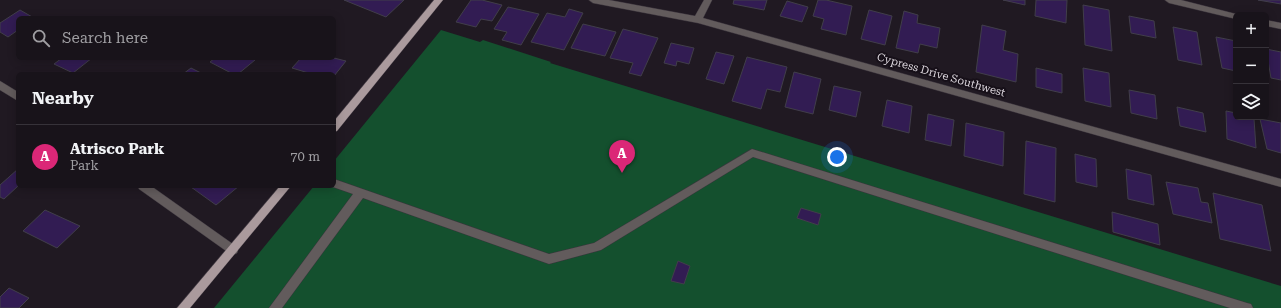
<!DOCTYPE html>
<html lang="en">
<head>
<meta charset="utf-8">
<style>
  :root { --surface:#18131a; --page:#252027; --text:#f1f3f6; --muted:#9f9ea2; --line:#363239; --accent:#db2777 }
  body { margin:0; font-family:"Roboto Serif",serif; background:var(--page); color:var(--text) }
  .controls { position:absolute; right:12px; top:12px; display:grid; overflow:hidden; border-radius:6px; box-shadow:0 2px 10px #0003 }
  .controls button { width:36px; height:36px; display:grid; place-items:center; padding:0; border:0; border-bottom:1px solid var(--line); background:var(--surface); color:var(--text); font:20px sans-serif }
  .you { position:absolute; left:837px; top:157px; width:14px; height:14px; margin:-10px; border:3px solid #fff; border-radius:50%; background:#1a73e8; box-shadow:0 0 0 6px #1a73e833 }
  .badge { display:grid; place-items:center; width:26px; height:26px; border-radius:50%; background:var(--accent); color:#fff; font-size:13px; font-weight:700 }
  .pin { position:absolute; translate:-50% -33px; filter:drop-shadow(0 1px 2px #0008) }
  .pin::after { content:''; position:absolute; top:21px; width:14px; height:12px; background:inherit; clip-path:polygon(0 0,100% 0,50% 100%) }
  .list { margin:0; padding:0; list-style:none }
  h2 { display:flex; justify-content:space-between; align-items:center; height:52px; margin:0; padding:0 16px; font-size:17px }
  h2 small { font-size:13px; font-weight:400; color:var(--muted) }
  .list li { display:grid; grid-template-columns:26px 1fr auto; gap:12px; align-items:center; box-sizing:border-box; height:64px; padding:0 16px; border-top:1px solid var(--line) }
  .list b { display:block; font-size:15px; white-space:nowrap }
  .list p { margin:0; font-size:13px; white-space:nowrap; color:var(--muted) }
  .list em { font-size:13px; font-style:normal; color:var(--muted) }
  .icon { flex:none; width:22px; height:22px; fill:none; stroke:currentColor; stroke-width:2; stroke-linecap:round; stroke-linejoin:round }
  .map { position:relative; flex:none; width:1281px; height:308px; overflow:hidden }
  .search { position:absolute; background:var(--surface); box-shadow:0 2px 10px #0003; left:16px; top:16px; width:320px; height:44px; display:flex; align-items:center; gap:10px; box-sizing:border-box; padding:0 14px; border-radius:6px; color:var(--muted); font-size:15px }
  .panel { position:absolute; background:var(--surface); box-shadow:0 2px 10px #0003; left:16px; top:72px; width:320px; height:116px; border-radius:6px }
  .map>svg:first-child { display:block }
</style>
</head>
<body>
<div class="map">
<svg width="1281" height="308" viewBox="0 0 1281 308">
  <rect width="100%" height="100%" fill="#201922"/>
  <path fill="#14502e" d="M441,30L480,42L483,40L551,62L550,63L1281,286V308H214L314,186H334V161Z"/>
  <g fill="#321c53" stroke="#413e4a">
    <path d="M344,0H404L386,17Z"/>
    <path d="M471,0H482L502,5L492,21L481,19L476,27L456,22Z"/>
    <path d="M734,0H767L764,10L733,4Z"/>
    <path d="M818,0H826L852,6L846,35L821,29L824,19L813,16Z"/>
    <path d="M1003,0H1025V5Z"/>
    <path d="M1036,0H1067L1066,23L1035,16Z"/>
    <path d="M1258,0H1281V4Z"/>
    <path d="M787,1L808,7L802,22L780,16Z"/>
    <path d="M1083,5L1109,10L1112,51L1085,45Z"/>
    <path d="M508,7L539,14L521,45L502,40L507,32L494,29Z"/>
    <path d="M569,9L583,13L564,50L531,42L547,13L565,17Z"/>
    <path d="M20,10L34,18H18V30L8,37L0,32V23Z"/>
    <path d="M869,10L892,16L885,45L861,39Z"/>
    <path d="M904,11L918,15L917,23L940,28L937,48L920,44L918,53L896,48Z"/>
    <path d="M1129,16L1154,21L1156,38L1131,33Z"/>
    <path d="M583,24L616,32L605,56L571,48Z"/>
    <path d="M982,25L1006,31L1003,50L1018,54L1016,82L976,72Z"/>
    <path d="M1173,27L1197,32L1202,65L1178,60Z"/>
    <path d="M623,29L658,38L641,76L629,73L633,63L610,58Z"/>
    <path d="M1216,37L1236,41V71L1222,68Z"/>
    <path d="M671,43L694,48L689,64L677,61L676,66L664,63Z"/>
    <path d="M1266,49L1281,52V80L1271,78Z"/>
    <path d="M716,52L734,56L724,84L706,79Z"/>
    <path d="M747,57L787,67L780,92L767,89L761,109L732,101Z"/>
    <path d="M62,58H92L73,73L54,64Z"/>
    <path d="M215,58H250L255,60L238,74H233L210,62Z"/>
    <path d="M301,58H334L346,61L334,76V74H312L292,68Z"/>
    <path d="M191,68L203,74H183Z"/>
    <path d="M1036,68L1062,74V93L1036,87Z"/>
    <path d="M1083,68L1109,73L1111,107L1085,101Z"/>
    <path d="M794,72L821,79L813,114L785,107Z"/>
    <path d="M834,86L861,92L856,117L829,110Z"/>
    <path d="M1129,90L1155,95L1157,119L1131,113Z"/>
    <path d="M887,100L912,106L909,133L882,126Z"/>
    <path d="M1177,107L1203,113L1206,132L1180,126Z"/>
    <path d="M1226,111L1236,113V117L1254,119L1256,148L1227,139Z"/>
    <path d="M928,114L954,120L951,146L925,140Z"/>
    <path d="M1260,119L1281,123V153L1267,149Z"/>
    <path d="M966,123L1004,132L1003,166L964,156Z"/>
    <path d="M1026,141L1056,148L1055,202L1024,194Z"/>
    <path d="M1075,154L1096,159L1097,187L1076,182Z"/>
    <path d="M18,169V186L4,199L0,197V185Z"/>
    <path d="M1126,169L1151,175L1154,205L1128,199Z"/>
    <path d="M1166,182L1198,188L1201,202L1208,203L1212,223L1173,214Z"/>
    <path d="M192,186H239L216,205L191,187Z"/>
    <path d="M1213,193L1262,205L1271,251L1220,239Z"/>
    <path d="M801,208L821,214L818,225L797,218Z"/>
    <path d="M45,210L80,226L57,248L23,231Z"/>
    <path d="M1112,212L1158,224L1160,245L1113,232Z"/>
    <path d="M678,261L690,266L684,284L671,281Z"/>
    <path d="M9,288L29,298L19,308H0V297Z"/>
  </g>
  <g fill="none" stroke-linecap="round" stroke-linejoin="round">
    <g stroke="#3a333c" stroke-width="1">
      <g id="minor">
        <path d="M589,0H609L695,16L704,0H712L703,18L1281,179V187L698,23L593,3Z"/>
        <path d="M1165,0H1181L1240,15H1236V19L1169,3Z"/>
        <path d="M1266,20L1281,23V29L1266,26Z"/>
        <path d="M0,81L18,92V101L0,90Z"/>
        <path d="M752,149L1247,303L1251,304L1253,308H1230L753,157L601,250L549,264L363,198L282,308H269L353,194L330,186H334V179L549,254L594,243Z"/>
        <path d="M138,186H151L237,247L238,250L237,253L233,255L229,253L139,189Z"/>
      </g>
    </g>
    <g stroke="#3a333c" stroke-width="1">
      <g id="major">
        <path d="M434,0H443L337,131L334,132V121Z"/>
        <path d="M280,186H291L190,308H177Z"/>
      </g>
    </g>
    <use href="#minor" fill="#625b5c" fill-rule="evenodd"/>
    <use href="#major" fill="#aa9a9d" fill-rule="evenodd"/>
  </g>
  <g text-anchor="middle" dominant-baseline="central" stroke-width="4" stroke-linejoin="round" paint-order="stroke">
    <g font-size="11" fill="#dcd6dd" stroke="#171019">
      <text transform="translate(941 75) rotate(16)">Cypress Drive Southwest</text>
    </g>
  </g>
</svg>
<div class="controls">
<button>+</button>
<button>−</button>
<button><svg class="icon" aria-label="layers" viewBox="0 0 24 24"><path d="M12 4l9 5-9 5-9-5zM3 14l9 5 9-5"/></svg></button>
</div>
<div class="you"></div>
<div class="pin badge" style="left:622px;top:173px">A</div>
<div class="search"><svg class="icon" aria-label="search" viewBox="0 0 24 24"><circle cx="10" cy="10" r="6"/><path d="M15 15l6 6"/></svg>Search here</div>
<section class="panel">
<h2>Nearby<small></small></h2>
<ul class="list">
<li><span class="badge">A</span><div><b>Atrisco Park</b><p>Park</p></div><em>70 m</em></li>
</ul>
</section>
</div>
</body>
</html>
